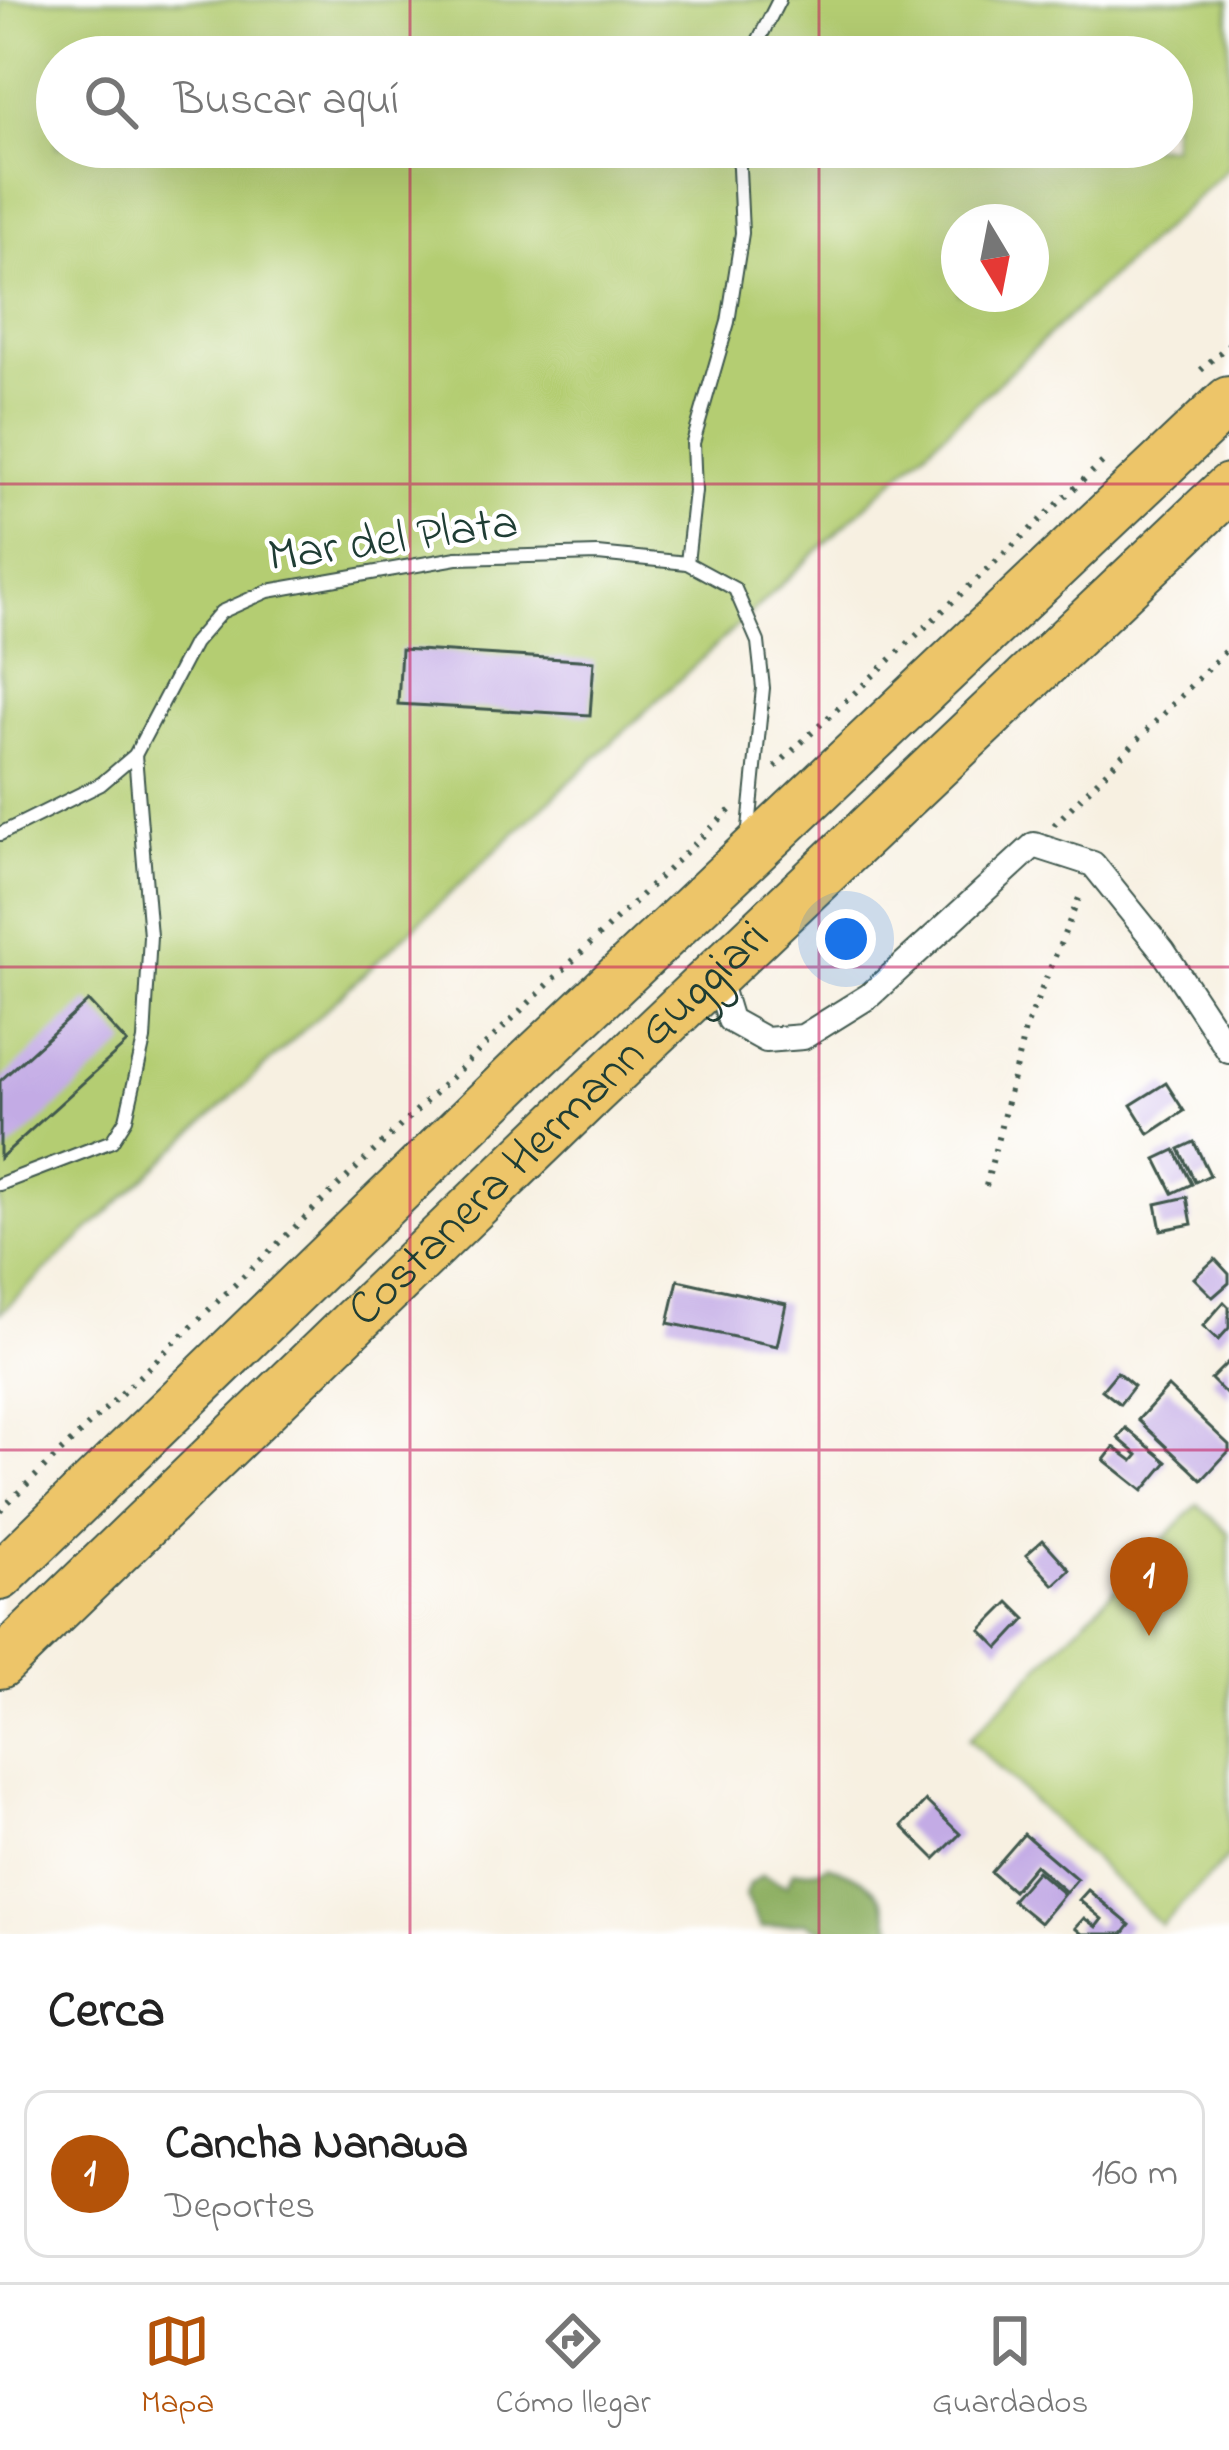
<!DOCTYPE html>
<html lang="es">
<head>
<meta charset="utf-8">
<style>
  :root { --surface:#fff; --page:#f6f6f6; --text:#222; --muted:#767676; --line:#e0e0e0; --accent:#b45309 }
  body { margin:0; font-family:"Indie Flower",sans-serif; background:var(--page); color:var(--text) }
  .compass { position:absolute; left:941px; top:204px; width:108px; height:108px; border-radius:50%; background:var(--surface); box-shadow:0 12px 48px #0002; rotate:170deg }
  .you { position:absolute; left:846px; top:939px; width:42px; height:42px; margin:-30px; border:9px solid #fff; border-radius:50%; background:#1a73e8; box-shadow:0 0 0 18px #1a73e833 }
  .badge { display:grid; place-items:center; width:78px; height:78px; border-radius:50%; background:var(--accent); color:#fff; font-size:39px; font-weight:700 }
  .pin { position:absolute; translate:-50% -99px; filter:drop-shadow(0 3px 6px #0008) }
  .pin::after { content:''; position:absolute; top:63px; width:42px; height:36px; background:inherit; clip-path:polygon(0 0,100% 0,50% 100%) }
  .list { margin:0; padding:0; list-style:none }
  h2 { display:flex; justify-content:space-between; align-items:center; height:156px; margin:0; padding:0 48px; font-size:51px }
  h2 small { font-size:39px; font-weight:400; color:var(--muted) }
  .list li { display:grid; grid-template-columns:78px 1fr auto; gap:36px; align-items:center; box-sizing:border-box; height:168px; margin:0 24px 24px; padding:0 24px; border:3px solid var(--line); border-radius:24px }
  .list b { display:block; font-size:45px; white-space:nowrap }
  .list p { margin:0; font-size:39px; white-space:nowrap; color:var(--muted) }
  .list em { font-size:39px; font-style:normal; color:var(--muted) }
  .icon { flex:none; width:66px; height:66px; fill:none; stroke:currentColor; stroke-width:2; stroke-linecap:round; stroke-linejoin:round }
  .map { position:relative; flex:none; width:1229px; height:1934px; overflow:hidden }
  .search { position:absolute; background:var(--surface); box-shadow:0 12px 48px #0002; left:36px; right:36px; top:36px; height:132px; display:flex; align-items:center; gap:30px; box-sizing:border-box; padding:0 42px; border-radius:66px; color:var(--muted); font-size:45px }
  .sheet { height:348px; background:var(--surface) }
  nav { display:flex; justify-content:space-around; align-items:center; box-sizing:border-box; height:168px; border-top:3px solid var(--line); background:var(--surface); font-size:33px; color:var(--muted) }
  nav a { display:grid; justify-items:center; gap:6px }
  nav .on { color:var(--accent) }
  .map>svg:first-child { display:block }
</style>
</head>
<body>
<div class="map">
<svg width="1229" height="1934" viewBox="0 0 1229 1934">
  <rect width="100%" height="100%" fill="#fff"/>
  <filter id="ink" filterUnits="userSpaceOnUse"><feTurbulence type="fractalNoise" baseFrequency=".00833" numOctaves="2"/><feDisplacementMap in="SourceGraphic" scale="24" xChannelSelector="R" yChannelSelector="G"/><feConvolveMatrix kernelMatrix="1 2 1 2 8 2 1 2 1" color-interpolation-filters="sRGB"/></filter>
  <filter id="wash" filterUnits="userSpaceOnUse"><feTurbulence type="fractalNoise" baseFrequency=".004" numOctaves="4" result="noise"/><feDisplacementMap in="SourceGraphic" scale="48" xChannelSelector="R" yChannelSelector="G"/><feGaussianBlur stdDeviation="2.7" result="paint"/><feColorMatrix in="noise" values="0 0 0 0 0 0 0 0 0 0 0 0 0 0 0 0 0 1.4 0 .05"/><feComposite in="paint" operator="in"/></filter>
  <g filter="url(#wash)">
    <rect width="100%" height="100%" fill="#f7f0e1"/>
    <g fill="#b4cd72" stroke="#6a8553" stroke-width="3" fill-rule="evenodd">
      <path d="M0,0H1229V167L0,1313ZM57,57H1172V147H57ZM959,222H1031V294H959Z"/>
      <path d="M1198,1504L1229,1533V1856L1161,1925L969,1739Z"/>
    </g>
    <path fill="#8fb064" stroke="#57764c" stroke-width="3" d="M828,1865C849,1872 877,1883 885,1906C889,1919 889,1923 898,1934H830L805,1922L761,1928L745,1896L749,1884L762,1875L787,1886L793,1872L818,1870Z"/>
    <g id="blocks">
      <g fill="#c3abe5">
        <path d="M401,649L594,661L590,715L398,704Z"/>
        <path d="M88,1001L127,1043L0,1158V1081Z"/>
        <path d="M1166,1083L1184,1111L1149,1134L1131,1105Z"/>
        <path d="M1194,1142L1210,1175L1195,1182L1179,1149Z"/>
        <path d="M1175,1150L1192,1184L1173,1193L1156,1159Z"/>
        <path d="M1187,1197L1192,1224L1161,1230L1156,1204Z"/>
        <path d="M1215,1259L1229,1274V1283L1213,1297L1194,1278Z"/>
        <path d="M678,1280L786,1304L777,1346L668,1323Z"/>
        <path d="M1224,1302L1229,1307V1328L1218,1340L1203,1326Z"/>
        <path d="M1229,1361V1397L1211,1379Z"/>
        <path d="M1117,1372L1134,1386L1120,1404L1102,1390Z"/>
        <path d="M1168,1387L1229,1445V1451L1202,1480L1138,1420Z"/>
        <path d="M1126,1428L1167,1462L1143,1491L1104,1460L1114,1447L1133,1461L1138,1455L1118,1438Z"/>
        <path d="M1043,1540L1070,1570L1054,1585L1026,1555Z"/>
        <path d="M1009,1602L1026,1619L999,1648L981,1630Z"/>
        <path d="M926,1801L960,1834L935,1859L902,1826Z"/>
        <path d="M1024,1834L1077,1879L1066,1892L1035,1865L1013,1891L991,1872Z"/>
        <path d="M1037,1871L1064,1894L1040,1923L1012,1900Z"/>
        <path d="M1088,1890L1130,1925L1123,1934H1082L1075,1928L1084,1918L1096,1927L1102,1919L1079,1900Z"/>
      </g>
    </g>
  </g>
  <g filter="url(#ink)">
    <use href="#blocks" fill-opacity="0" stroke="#3f584e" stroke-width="3"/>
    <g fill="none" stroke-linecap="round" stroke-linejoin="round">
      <g stroke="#3f584e" stroke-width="16">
        <g id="lane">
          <path d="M750,57L779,0"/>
          <path d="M687,563L695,491L693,443L728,322L742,233L738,147"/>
          <path d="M0,834L101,784L135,755L194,643L221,612L268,591L457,558L598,554L687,563L735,589L758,642L763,688L748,838"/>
          <path d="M0,1184L112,1141L126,1119L144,1040L150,936L135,755"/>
        </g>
      </g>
      <g stroke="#3f584e" stroke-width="28">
        <path id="street" d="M716,974L730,1020L766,1040L803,1037L869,996L1034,845L1093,864L1163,951L1229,1051"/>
      </g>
      <g stroke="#3f584e" stroke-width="52">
        <g id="highway">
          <path d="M0,1576L527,1065L1229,401"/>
          <path id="s1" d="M0,1664L592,1092L1229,488"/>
        </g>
      </g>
      <g stroke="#3f584e" stroke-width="6" stroke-dasharray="3 9" stroke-linecap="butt">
        <path d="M1201,370L1229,344"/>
        <path d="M775,767L1108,457"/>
        <path d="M1054,825L1229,647"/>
        <path d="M986,1186L1025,1030L1081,893"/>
        <path d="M0,1510L731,809"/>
      </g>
      <use href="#lane" stroke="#fff" stroke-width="12"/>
      <use href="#street" stroke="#fff" stroke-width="24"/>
      <use href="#highway" stroke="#edc569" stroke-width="48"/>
    </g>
  </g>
  <path fill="none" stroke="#c2185b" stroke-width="3" stroke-opacity="0.55" d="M410,0V57M819,0V57M410,147V1934M819,147V1934M0,484H1229M0,967H1229M0,1450H1229"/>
  <g text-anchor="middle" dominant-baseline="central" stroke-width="9" stroke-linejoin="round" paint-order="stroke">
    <g font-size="48" fill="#1f3d34" stroke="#fff">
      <text transform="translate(393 541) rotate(-8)">Mar del Plata</text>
      <text stroke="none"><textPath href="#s1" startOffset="777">Costanera Hermann Guggiari</textPath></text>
    </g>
  </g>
</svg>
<svg class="compass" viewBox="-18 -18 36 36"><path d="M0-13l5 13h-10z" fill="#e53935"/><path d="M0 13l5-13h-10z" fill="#767676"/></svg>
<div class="you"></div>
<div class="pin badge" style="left:1149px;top:1636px">1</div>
<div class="search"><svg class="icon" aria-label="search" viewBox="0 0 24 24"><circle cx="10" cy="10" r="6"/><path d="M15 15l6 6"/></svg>Buscar aquí</div>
</div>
<section class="sheet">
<h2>Cerca<small></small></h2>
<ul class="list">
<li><span class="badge">1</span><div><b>Cancha Nanawa</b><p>Deportes</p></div><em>160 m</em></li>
</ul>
</section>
<nav>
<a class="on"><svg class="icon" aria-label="map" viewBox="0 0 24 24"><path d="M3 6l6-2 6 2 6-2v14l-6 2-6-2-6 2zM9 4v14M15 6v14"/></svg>Mapa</a>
<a><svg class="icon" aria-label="directions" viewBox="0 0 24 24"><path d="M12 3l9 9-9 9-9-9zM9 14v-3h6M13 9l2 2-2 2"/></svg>Cómo llegar</a>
<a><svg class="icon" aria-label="saved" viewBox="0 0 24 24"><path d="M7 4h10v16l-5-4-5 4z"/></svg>Guardados</a>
</nav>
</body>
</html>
